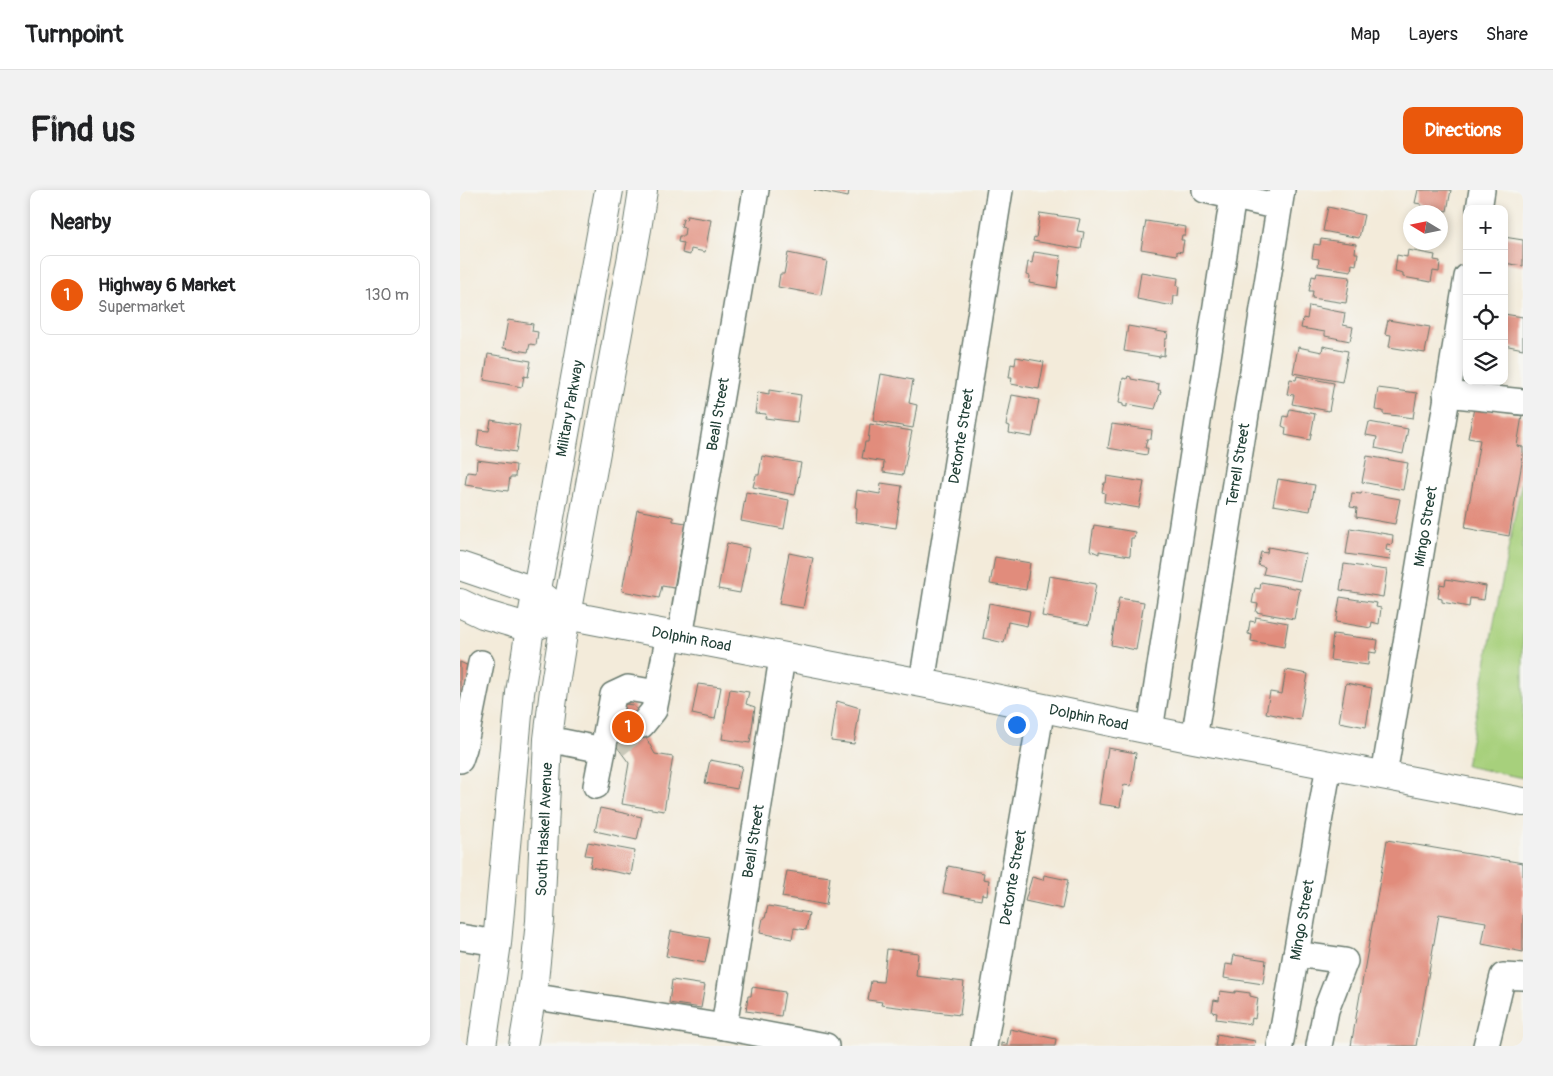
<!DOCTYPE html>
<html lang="en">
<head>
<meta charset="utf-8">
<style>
  :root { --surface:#fff; --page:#f2f2f2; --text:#202124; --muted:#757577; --line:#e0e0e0; --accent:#ea580c }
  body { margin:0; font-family:Pangolin,sans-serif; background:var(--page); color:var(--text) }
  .controls { position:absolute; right:15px; top:15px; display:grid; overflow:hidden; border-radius:10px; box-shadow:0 2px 8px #0003 }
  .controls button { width:45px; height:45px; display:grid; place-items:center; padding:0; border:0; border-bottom:1px solid var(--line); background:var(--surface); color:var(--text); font:25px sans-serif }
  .compass { position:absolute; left:943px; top:15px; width:45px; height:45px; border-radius:50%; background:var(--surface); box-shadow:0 2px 8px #0003; rotate:280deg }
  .you { position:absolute; left:556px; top:534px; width:18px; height:18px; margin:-12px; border:4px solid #fff; border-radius:50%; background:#1a73e8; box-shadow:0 0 0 8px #1a73e833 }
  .badge { display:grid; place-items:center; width:32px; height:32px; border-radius:50%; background:var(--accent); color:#fff; font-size:16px; font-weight:700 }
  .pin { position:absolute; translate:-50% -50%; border:2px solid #fff; box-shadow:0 1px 5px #0006 }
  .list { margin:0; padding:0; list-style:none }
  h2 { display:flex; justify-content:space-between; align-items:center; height:65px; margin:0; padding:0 20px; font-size:21px }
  h2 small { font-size:16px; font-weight:400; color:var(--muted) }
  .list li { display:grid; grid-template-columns:32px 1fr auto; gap:15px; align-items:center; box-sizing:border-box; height:80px; margin:0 10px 10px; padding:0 10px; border:1px solid var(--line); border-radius:10px }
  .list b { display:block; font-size:19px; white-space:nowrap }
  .list p { margin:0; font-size:16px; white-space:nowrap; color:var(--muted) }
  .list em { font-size:16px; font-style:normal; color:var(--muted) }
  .icon { flex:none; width:28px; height:28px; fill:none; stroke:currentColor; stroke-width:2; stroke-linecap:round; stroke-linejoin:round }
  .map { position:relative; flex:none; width:1063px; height:856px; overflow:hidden; border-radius:10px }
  header { display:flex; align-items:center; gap:30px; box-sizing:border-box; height:70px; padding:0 25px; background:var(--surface); border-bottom:1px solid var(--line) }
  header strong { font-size:24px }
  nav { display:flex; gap:28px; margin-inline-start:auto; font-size:18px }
  .intro { display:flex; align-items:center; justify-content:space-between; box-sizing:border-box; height:120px; padding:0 30px }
  h1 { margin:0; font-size:35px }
  .button { padding:12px 22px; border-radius:10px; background:var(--accent); color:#fff; font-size:18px; font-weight:700 }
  main { display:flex; gap:30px; padding:0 30px }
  aside { flex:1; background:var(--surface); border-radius:10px; box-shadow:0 2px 8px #0003 }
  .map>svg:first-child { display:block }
</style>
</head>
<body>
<header>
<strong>Turnpoint</strong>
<nav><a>Map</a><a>Layers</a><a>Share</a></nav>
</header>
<div class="intro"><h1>Find us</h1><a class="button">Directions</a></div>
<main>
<aside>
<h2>Nearby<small></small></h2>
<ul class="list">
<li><span class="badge">1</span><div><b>Highway 6 Market</b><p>Supermarket</p></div><em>130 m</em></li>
</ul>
</aside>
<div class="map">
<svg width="1063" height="856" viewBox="0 0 1063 856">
  <rect width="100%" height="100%" fill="#f6f6f2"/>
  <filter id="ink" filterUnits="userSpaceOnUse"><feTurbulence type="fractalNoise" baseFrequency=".02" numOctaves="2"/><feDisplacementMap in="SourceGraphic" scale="10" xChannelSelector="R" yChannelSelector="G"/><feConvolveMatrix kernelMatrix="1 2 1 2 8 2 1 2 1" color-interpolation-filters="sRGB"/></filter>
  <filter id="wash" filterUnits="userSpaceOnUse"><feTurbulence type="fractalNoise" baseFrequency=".0096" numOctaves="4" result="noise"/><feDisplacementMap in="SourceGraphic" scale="20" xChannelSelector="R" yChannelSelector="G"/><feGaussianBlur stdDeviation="1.12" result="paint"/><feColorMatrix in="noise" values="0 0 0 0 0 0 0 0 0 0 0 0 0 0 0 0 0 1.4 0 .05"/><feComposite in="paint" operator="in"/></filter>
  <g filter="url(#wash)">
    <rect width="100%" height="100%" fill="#f3ebda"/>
    <path fill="#a7d07c" stroke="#638658" d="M1063,284V588L1006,576Z"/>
    <g id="blocks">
      <g fill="#e18c7b">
        <path d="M354,0H389L388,7Z"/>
        <path d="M958,0H991L987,21L961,16V14L955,13Z"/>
        <path d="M868,17L904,25L899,48L863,41Z"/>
        <path d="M580,23L620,29L617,41L624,42L621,59L573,51L574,47L576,48Z"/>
        <path d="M227,26L251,30L245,62L231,59L230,65L222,63L224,53L218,52L219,46H224L225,38L221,37L223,29L226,30Z"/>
        <path d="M686,31L726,37L725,45H722L721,50H724L722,62L717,61V65L681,59Z"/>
        <path d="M1044,47L1063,50V76L1044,73Z"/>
        <path d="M861,49L896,54L895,63H898L896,75L892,74L891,81L858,76L859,69L852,68L854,54L860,55Z"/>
        <path d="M948,60L975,65L974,70L980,71L979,82L973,81L971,92L943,87V83L935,81L937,65L947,67Z"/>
        <path d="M574,62L601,66L597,98L569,93L570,86L566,85L568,72L572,73Z"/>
        <path d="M328,63L367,71L361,105L318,97L320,84H324Z"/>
        <path d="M681,82L718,88L717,95L719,96L718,106H714L713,116L677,109Z"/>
        <path d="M857,83L890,87L886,113L852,108L853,101H849L852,86L856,87Z"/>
        <path d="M849,116L885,123L883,135L893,137L890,151L865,146V142L841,138L843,128L847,129Z"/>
        <path d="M1044,124L1063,127V159L1044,155Z"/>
        <path d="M48,130L73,134L72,141L78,142L76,155L70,154L68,162L43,158Z"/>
        <path d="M928,130L970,137L965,163L929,157L931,145L925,144Z"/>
        <path d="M668,136L708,143L707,149H705L704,166L700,165V167L664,161Z"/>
        <path d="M863,156L888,161L882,192L833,183L838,157L862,162Z"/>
        <path d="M28,164L71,171L68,187L64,186L62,197L24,190Z"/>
        <path d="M556,167L584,172L579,199L551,194L552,188H549L551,174L555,175Z"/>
        <path d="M421,184L453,190L449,213L457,215L453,238L413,231Z"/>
        <path d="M668,186L671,187V189L699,194L698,200L701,201L695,219L667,214V217L663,216V214L659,213L663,188L667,189Z"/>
        <path d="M837,186L874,193L869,221L832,214L834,205L827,204L830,189L836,190Z"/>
        <path d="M918,198L957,203L953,228L923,224V221L915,220Z"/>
        <path d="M309,200L341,205L337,232L305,228L306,224L295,223L298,202L309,204Z"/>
        <path d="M552,205L579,210L572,247L549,243L550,236L546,235Z"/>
        <path d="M1014,218L1062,226L1057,256L1063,257V267L1049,346L1005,338L1020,250L1008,248Z"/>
        <path d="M830,219L855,224L850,250L825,245L826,238L822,236L824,226L828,227Z"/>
        <path d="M31,230L60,235L56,262L17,256L19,240L29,241Z"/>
        <path d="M909,232L948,239L943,264L915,258L917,247L906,245Z"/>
        <path d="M410,234L452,241L443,285L423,282L424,272L402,268L405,252H408Z"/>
        <path d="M652,234L692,240L691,249H687L685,258H688L687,265L648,258Z"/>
        <path d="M302,266L341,273L335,305L293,297L296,285H299Z"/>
        <path d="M907,266L948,273L943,300L902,292Z"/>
        <path d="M17,270L56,275L55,287H50L48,301L5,295L7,282L16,283Z"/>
        <path d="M647,286L684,292L679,318L644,312L645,303L642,302L644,293H646Z"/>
        <path d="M818,289L855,295L850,321L813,315Z"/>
        <path d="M421,293L442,296L436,338L396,332L397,318L395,317L397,300L420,304Z"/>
        <path d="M286,302L329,310L324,339L281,331Z"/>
        <path d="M901,302L940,309L935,334L896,327L897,318L890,317L892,303L901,304Z"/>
        <path d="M177,320L213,327V331L226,333L214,398L202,396L199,408L162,401Z"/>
        <path d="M634,335L675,342L674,348H671L670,366L639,361V364L630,360Z"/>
        <path d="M890,338L933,345L932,355L927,354L926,360L931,361L930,370L886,364Z"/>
        <path d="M267,353L289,358L280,403L258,399Z"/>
        <path d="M808,357L846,364L840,391L803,384L805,377L798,375L801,362L807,363Z"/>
        <path d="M329,363L353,368L343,418L319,414Z"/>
        <path d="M535,367L570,373L566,400L530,394Z"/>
        <path d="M884,374L927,380L923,407L880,400Z"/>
        <path d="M589,386L636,394L629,435L582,426Z"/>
        <path d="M986,389L1026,396L1024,410L1010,408L1009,417L982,412V409L978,408L980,394L985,395Z"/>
        <path d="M801,392L840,399L834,429L796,422L798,414L792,413L795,398L800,399Z"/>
        <path d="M880,407L917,413L916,417L921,418L919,434L912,432L911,438L876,432Z"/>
        <path d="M659,408L684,412L676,460L651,455Z"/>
        <path d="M529,413L570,421L567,436L548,432L544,453L523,448Z"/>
        <path d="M796,427L828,433L824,457L791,451L792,445L788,444L790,431L795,432Z"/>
        <path d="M873,444L918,450L916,463L909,462L908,475L870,470Z"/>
        <path d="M0,472L13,478L0,512Z"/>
        <path d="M826,480L848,484L840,530L806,523L810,502L822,504Z"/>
        <path d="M886,493L912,498L906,537L879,532Z"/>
        <path d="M238,494L261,497L255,529L232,524Z"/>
        <path d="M270,499L289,502L286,514L295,517L290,553L262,549Z"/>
        <path d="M377,511L400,518L394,554L371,551Z"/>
        <path d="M158,513L173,515L183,527L181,539L195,564L213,567L204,621L162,614L169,573L152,550Z"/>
        <path d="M648,558L676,563L671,596L664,595L660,617L639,614Z"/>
        <path d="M250,570L282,576L277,599L245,593Z"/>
        <path d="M140,618L182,627L177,650L135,641Z"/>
        <path d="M927,650L1063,673V762L1022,754L1026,732L979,724L956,856H891Z"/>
        <path d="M128,652L175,661L171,685L130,677L132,666L125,665Z"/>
        <path d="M488,676L524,683L523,689L529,690L527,705L522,704L521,710L483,703Z"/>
        <path d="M327,681L370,687L366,715L322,707Z"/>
        <path d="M584,685L608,690L602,719L565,711L572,687L583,690Z"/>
        <path d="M308,716L349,723L346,740L334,738L332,749L300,743L303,728H305Z"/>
        <path d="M211,741L250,748L245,773L206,766Z"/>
        <path d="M427,759L458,763L456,786L504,792L500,825L421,815L422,812L408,810L411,791L423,792Z"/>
        <path d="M774,765L806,770L803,794L764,788L766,774L772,775Z"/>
        <path d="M212,790L245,795L241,818L209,813Z"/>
        <path d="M292,797L325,802L321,826L286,821L288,806H291Z"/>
        <path d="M760,801L775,803V801L790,803V806L798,808L795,829L792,828L791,834L756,829L757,823L752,822L754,810L759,811Z"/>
        <path d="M550,839L596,849L595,856H541V853L547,854Z"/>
        <path d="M757,844L795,851L794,856H755Z"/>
      </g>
    </g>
  </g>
  <g filter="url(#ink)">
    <use href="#blocks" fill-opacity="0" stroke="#697a6e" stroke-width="1"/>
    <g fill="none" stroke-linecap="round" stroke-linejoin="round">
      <path stroke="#c9c8b9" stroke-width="25" stroke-dasharray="25 12" stroke-linecap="butt" d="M156,555L182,535"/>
      <g stroke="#697a6e" stroke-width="28">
        <g id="minor">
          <path d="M745,0L819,17"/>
          <path d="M1019,19L1022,0"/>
          <path d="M986,204L1063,212"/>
          <path id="s1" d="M220,447L296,0"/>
          <path id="s2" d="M462,493L540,0"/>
          <path d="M182,535L194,520L209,445"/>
          <path d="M690,540L774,0"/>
          <path d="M88,549L143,560L136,596"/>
          <path id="s3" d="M734,549L822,0"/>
          <path d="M143,560L153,505L168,498L197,503"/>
          <path d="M0,570L4,558L21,473"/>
          <path id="s4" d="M924,585L1007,87"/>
          <path d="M0,747L37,753"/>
          <path d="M836,764L885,771L866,820L859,856"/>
          <path d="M71,806L264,837L366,856"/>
          <path id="s5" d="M264,837L322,468"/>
          <path id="s6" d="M524,856L582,518"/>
          <path id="s7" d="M820,856L869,575"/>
          <path d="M1026,856L1043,786L1063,787"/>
        </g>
      </g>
      <g stroke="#697a6e" stroke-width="30">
        <g id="major">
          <path id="s8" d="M0,376L77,402L106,425L462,493L734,549L1063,612"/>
          <path d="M0,413L23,424L70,438L86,432"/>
          <path id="s9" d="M22,856L37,753L60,503L70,438L149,0"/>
          <path id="s10" d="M63,856L74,791L80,731L88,549L94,500L106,425L177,39L183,0"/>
        </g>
      </g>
      <use href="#minor" stroke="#fff" stroke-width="25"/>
      <use href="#major" stroke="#fff" stroke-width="28"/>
    </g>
  </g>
  <g text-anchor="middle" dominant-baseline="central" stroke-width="4.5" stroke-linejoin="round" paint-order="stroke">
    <g font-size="15" fill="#1f3d34" stroke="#f6f6f2">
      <text stroke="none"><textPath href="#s9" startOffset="644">Military Parkway</textPath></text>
      <text stroke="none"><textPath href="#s1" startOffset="226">Beall Street</textPath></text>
      <text stroke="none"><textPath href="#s2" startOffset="250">Detonte Street</textPath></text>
      <text stroke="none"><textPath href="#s3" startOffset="278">Terrell Street</textPath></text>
      <text stroke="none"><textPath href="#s4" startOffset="252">Mingo Street</textPath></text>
      <text stroke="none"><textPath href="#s8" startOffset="246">Dolphin Road</textPath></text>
      <text stroke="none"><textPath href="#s8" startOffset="651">Dolphin Road</textPath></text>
      <text stroke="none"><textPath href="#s10" startOffset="218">South Haskell Avenue</textPath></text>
      <text stroke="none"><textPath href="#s5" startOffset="188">Beall Street</textPath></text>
      <text stroke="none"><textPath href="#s6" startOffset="171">Detonte Street</textPath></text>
      <text stroke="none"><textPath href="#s7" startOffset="128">Mingo Street</textPath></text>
    </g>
  </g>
</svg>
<div class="controls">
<button>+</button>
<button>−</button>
<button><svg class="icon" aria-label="locate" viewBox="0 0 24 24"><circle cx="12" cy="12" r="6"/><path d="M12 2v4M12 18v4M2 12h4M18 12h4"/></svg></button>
<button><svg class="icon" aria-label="layers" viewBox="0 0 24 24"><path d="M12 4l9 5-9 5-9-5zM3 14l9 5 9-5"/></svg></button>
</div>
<svg class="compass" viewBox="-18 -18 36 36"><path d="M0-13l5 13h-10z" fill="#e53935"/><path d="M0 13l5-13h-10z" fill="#757577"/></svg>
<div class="you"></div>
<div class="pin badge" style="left:168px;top:537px">1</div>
</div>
</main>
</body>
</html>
